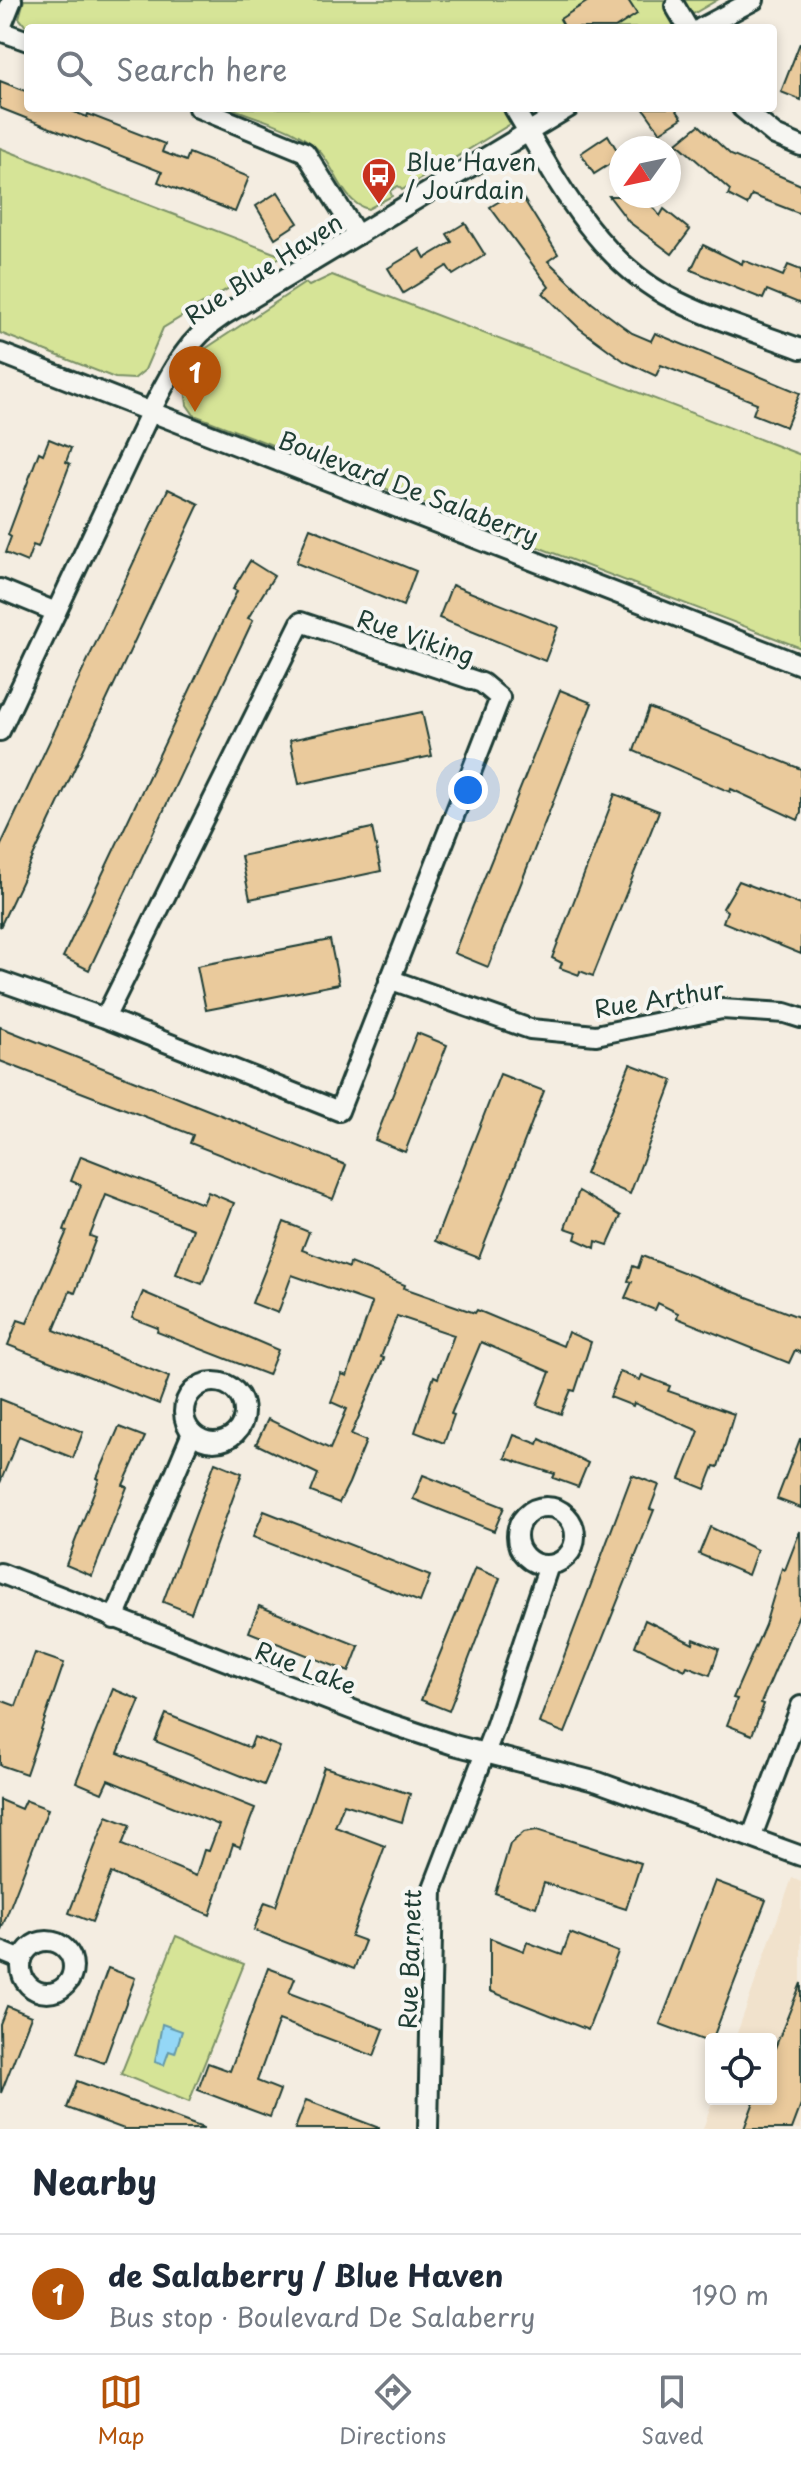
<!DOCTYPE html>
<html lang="en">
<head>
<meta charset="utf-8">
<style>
  :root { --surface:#fff; --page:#f6f6f7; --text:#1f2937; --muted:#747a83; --line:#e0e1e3; --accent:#b45309 }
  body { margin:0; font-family:"Playpen Sans",sans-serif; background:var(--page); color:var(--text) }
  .controls { position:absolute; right:24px; bottom:24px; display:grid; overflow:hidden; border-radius:8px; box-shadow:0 4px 12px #0003 }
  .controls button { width:72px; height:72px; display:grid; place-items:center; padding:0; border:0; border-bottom:2px solid var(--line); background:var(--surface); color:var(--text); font:40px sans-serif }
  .compass { position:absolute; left:609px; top:136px; width:72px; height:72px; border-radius:50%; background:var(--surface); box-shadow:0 4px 12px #0003; rotate:237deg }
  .you { position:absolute; left:468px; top:790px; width:28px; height:28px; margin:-20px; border:6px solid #fff; border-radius:50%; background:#1a73e8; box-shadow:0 0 0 12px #1a73e833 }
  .badge { display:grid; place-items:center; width:52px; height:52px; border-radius:50%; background:var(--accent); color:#fff; font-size:26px; font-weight:700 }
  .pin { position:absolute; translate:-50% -66px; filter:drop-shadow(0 2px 4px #0008) }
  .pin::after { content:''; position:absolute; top:42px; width:28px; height:24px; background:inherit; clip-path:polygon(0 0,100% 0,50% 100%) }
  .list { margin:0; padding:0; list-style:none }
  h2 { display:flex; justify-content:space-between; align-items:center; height:104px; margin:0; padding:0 32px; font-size:34px }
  h2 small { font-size:26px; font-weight:400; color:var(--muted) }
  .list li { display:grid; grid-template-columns:52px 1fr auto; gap:24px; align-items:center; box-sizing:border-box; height:120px; padding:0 32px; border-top:2px solid var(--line) }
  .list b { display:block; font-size:30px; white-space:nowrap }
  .list p { margin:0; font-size:26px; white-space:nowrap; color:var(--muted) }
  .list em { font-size:26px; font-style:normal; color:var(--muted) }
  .icon { flex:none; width:44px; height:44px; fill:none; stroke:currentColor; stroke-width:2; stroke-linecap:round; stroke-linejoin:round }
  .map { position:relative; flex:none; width:801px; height:2129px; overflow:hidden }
  .search { position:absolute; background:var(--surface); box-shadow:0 4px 12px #0003; left:24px; right:24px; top:24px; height:88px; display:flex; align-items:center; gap:20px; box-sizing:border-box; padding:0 28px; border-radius:8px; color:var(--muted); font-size:30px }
  .sheet { height:224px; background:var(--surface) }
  nav { display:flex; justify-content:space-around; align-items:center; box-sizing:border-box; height:112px; border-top:2px solid var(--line); background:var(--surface); font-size:22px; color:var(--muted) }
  nav a { display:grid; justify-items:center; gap:4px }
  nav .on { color:var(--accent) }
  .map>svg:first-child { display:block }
</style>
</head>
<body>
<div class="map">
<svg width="801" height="2129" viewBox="0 0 801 2129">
  <rect width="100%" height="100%" fill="#f4ede1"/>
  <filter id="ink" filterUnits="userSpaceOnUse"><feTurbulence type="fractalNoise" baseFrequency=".0125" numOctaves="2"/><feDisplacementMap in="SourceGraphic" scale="16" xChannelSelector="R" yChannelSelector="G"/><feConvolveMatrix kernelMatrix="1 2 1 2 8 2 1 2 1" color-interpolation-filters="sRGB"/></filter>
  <g filter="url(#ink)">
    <path fill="#f1e2cc" d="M792,1878L801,1882V2129H703L713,2099H771V2039H735Z"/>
    <g fill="#d6e497" stroke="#7a9066" stroke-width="2">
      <path d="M24,0H717L669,28L28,29L19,18Z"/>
      <path d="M231,108H537L402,190L398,186L390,191L392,196L368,209C344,203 337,173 322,154C300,128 261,120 231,108Z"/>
      <path d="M0,148L282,256L163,328L145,370L134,379L115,378L0,333Z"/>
      <path d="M332,275L801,455V648L194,415L187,405L184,379L205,349L305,283L309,286Z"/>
      <path d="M176,1936L244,1964L189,2102L121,2074Z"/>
    </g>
    <path fill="#94d7f6" stroke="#6599a8" stroke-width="2" d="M162,2024L182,2031L175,2053L169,2051L164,2065L155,2062Z"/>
    <g fill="#eaca9c" stroke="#1f3d34" stroke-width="2">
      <path d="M590,0H628L637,14L615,28H565L560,19Z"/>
      <path d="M800,43H801V100L781,92Z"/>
      <path d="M0,81L28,92V108H64L87,117L88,114L165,144L162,152L186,161L189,153L249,177L235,212L158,182L162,172L0,108Z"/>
      <path d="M643,108H675L682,118L660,132Z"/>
      <path d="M699,125L731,155L801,185V214L752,195L747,205L728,195L730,190L677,143Z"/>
      <path d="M608,135L621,157L594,174L581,153Z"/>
      <path d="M518,190L558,254L548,261L592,303L632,333L651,341L655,333L800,393L786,427L753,414L757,403L661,365L656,376L624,361L579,328L543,293L549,287L490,207Z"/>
      <path d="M278,192L298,223L275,238L256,206Z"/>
      <path d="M609,196H644L660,216L664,209L690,230L672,254L629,222Z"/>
      <path d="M465,223L485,255L453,275L447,266L403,293L388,268L420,249L425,258L452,242L447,234Z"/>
      <path d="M703,245L742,264L743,260L783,276L788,265L801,270V304L767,290L763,299L691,270Z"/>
      <path d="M49,439L71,448L66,462L70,464L38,547L33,545L27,562L5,553L11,537L8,535L39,452L43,454Z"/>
      <path d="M168,489L199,504L0,927V847Z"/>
      <path d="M310,528L416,571L403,606L296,563Z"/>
      <path d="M250,561L274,576L248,618L253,620L89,970L63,957L237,591L233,589Z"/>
      <path d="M452,585L558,627L545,661L439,618Z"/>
      <path d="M560,690L592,703L488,967L454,953Z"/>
      <path d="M649,708L801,769V813L798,820L731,789L730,792L634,751Z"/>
      <path d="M422,712L432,756L299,784L290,740Z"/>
      <path d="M615,794L659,811L593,976L580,971L579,975L560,968L562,963L552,958Z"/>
      <path d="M372,828L381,871L250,899L241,856Z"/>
      <path d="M739,881L801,905V954L723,922L727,911L723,908Z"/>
      <path d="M330,940L339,984L206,1010L197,966Z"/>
      <path d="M0,1027L346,1165L333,1199L190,1143L193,1135L0,1061Z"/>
      <path d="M417,1033L447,1045L405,1152L375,1140Z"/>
      <path d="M630,1064L673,1080L630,1194L585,1174Z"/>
      <path d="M500,1074L544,1091L479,1258L435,1241Z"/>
      <path d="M81,1156L203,1204L208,1192L234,1203L202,1284L176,1274L193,1229L106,1195L90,1236L96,1238L75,1293L70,1291L54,1330L169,1377L159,1404L8,1345L18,1320L27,1323L67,1231L64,1230L81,1185L71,1181Z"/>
      <path d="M579,1191L621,1216L608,1245L596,1241L595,1248L575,1239L577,1232L565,1228Z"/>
      <path d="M284,1222L309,1232L302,1250L349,1268L350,1263L405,1285L404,1288L475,1313L477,1310L563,1346L568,1332L591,1342L575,1391L571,1390L561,1414L537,1405L550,1372L481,1342L451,1414L454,1415L444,1443L415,1432L434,1376L438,1378L454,1335L397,1316L381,1357L384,1358L351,1435L366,1441L349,1483L339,1503L311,1492L318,1474L256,1444L268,1419L330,1449L347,1409L331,1402L342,1374L347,1376L372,1303L292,1275L278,1313L252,1303Z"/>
      <path d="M642,1256L801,1318V1353L795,1350L789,1363L677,1318L678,1313L658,1303L655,1310L625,1298L632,1282L628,1281L633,1266L638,1268Z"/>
      <path d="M143,1292L278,1350L268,1375L157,1332L158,1328L132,1318Z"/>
      <path d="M620,1372L640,1380L642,1375L670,1386L668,1391L734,1414L718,1467L714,1466L705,1489L680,1479L699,1431L634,1403L633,1406L610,1397Z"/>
      <path d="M0,1399L83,1432L73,1458L19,1436L0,1483Z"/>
      <path d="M119,1427L145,1437L123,1485L127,1487L92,1576L66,1565L99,1479L97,1478Z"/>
      <path d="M514,1435L538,1444L540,1439L588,1463L578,1487L553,1478L555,1474L505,1458Z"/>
      <path d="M800,1439H801V1508L777,1499Z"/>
      <path d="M215,1462L242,1473L191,1613L163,1602Z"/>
      <path d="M423,1475L504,1507L494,1531L413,1499Z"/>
      <path d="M632,1475L659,1485L650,1509L654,1510L565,1733L539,1723Z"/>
      <path d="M264,1511L430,1576L420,1602L253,1537Z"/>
      <path d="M710,1527L757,1550L748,1575L699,1554Z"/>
      <path d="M800,1531L801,1610L761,1703L764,1704L752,1735L727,1725L737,1699L733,1698L765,1625L782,1568L785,1570Z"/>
      <path d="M475,1568L500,1578L449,1711L421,1700Z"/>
      <path d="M259,1606L359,1646L349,1672L249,1632Z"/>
      <path d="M645,1620L693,1644L694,1639L719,1649L710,1675L687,1666L685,1670L635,1646Z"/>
      <path d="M35,1653L64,1663L26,1774L0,1765V1700L16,1706Z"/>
      <path d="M113,1689L140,1700L118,1753L255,1808L240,1847L233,1844L210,1915L111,1873L92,1922L69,1913L107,1816L130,1825L122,1845L196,1876L204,1850L209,1851L219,1825L108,1780L102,1793L76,1782Z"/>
      <path d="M166,1714L250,1748L254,1737L280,1747L264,1785L155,1741Z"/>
      <path d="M324,1767L410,1794L402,1822L344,1804L335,1827L385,1846L351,1936L365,1941L354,1969L254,1930L265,1902L276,1906Z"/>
      <path d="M0,1800L21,1809L25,1800L48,1809L1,1930Z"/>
      <path d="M537,1830L641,1863L626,1909L544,1883L536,1907L495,1893L510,1844L524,1832Z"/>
      <path d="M715,1881L766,1900L711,2043L660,2024Z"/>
      <path d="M570,1933L618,1952L588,2030L490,1991V1938L524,1951L527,1942L562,1955Z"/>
      <path d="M108,1968L135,1978L104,2063L77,2053Z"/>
      <path d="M268,1968L295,1978L289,1993L384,2029L374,2056L279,2020L257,2081L280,2090L270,2117L198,2090L208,2063L230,2071Z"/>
      <path d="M801,1983V2105L792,2129H744L755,2099H771V2058Z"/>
      <path d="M7,2006L31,2016L1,2093L0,2024Z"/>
      <path d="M77,2081L203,2128V2129H124L67,2108Z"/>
      <path d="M306,2100L379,2128V2129H295Z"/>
    </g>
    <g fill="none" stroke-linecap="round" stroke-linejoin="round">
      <g stroke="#1f3d34" stroke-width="24">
        <g id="minor">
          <path d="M675,6L688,28"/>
          <path d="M701,28L754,0"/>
          <path d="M0,30L12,0"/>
          <path d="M0,31L28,41"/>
          <path d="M198,108L305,152L357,235"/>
          <path d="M514,108C556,178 592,253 665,295C707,318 756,332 801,349"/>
          <path d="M742,108L775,135L801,146"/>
          <path d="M0,353L801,665"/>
          <path d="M0,589L56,612"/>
          <path d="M0,731L151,411C170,373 187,339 224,315L568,108"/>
          <path d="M389,979L530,1029L596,1035L722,1009L785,1013L801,1018"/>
          <path d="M0,981L105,1018L339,1111L500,698L482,683L301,622L105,1018"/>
          <circle cx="214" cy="1412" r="30"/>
          <circle cx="546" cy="1536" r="29"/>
          <path d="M0,1573L379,1720L454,1745L598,1782L801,1856"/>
          <path d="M114,1619L192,1433"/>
          <path d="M752,1836L801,1706"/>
          <circle cx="47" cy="1967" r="26"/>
          <path d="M0,1951L22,1960"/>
          <path d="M428,2129L433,1888L495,1727L549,1565"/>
        </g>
      </g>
      <use href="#minor" stroke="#f6f6f2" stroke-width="18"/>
    </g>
  </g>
  <defs>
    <g id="bus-pin" transform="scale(1.8)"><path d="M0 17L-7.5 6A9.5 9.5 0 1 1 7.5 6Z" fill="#c8321e" stroke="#f6f6f2"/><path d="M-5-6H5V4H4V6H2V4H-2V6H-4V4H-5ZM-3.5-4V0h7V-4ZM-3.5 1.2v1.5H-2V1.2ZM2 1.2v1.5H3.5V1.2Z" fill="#fff"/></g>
  </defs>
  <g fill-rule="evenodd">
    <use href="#bus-pin" x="379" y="175"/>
  </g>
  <g text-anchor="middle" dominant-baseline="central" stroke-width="8" stroke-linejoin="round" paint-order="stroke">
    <g font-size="24" fill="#1f3d34" stroke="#f6f6f2" text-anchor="start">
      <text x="405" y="161">Blue Haven<tspan x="405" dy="28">/ Jourdain</tspan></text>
    </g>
    <g font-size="24" fill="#1f3d34" stroke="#f6f6f2">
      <text transform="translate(263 268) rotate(-33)">Rue Blue Haven</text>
      <text transform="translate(409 487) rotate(21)">Boulevard De Salaberry</text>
      <text transform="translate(416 636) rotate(19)">Rue Viking</text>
      <text transform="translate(659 998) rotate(-9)">Rue Arthur</text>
      <text transform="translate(306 1667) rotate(21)">Rue Lake</text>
      <text transform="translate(409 1959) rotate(-88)">Rue Barnett</text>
    </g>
  </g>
</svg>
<div class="controls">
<button><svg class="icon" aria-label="locate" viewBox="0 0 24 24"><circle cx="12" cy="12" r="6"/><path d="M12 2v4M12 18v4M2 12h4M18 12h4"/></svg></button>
</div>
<svg class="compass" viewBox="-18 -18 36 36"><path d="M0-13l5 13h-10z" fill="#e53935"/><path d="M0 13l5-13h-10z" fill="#747a83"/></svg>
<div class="you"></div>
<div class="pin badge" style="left:195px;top:412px">1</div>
<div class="search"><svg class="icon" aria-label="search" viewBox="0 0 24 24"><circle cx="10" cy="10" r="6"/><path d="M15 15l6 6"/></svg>Search here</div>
</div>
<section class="sheet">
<h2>Nearby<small></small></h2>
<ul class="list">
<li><span class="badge">1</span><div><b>de Salaberry / Blue Haven</b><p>Bus stop · Boulevard De Salaberry</p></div><em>190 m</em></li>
</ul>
</section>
<nav>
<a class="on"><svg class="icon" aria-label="map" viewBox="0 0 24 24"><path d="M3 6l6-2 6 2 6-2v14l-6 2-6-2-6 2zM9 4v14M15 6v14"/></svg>Map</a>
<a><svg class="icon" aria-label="directions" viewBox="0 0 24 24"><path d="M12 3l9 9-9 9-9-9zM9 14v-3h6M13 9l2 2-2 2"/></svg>Directions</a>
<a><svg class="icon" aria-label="saved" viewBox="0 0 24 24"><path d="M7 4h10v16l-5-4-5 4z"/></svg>Saved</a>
</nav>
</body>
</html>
